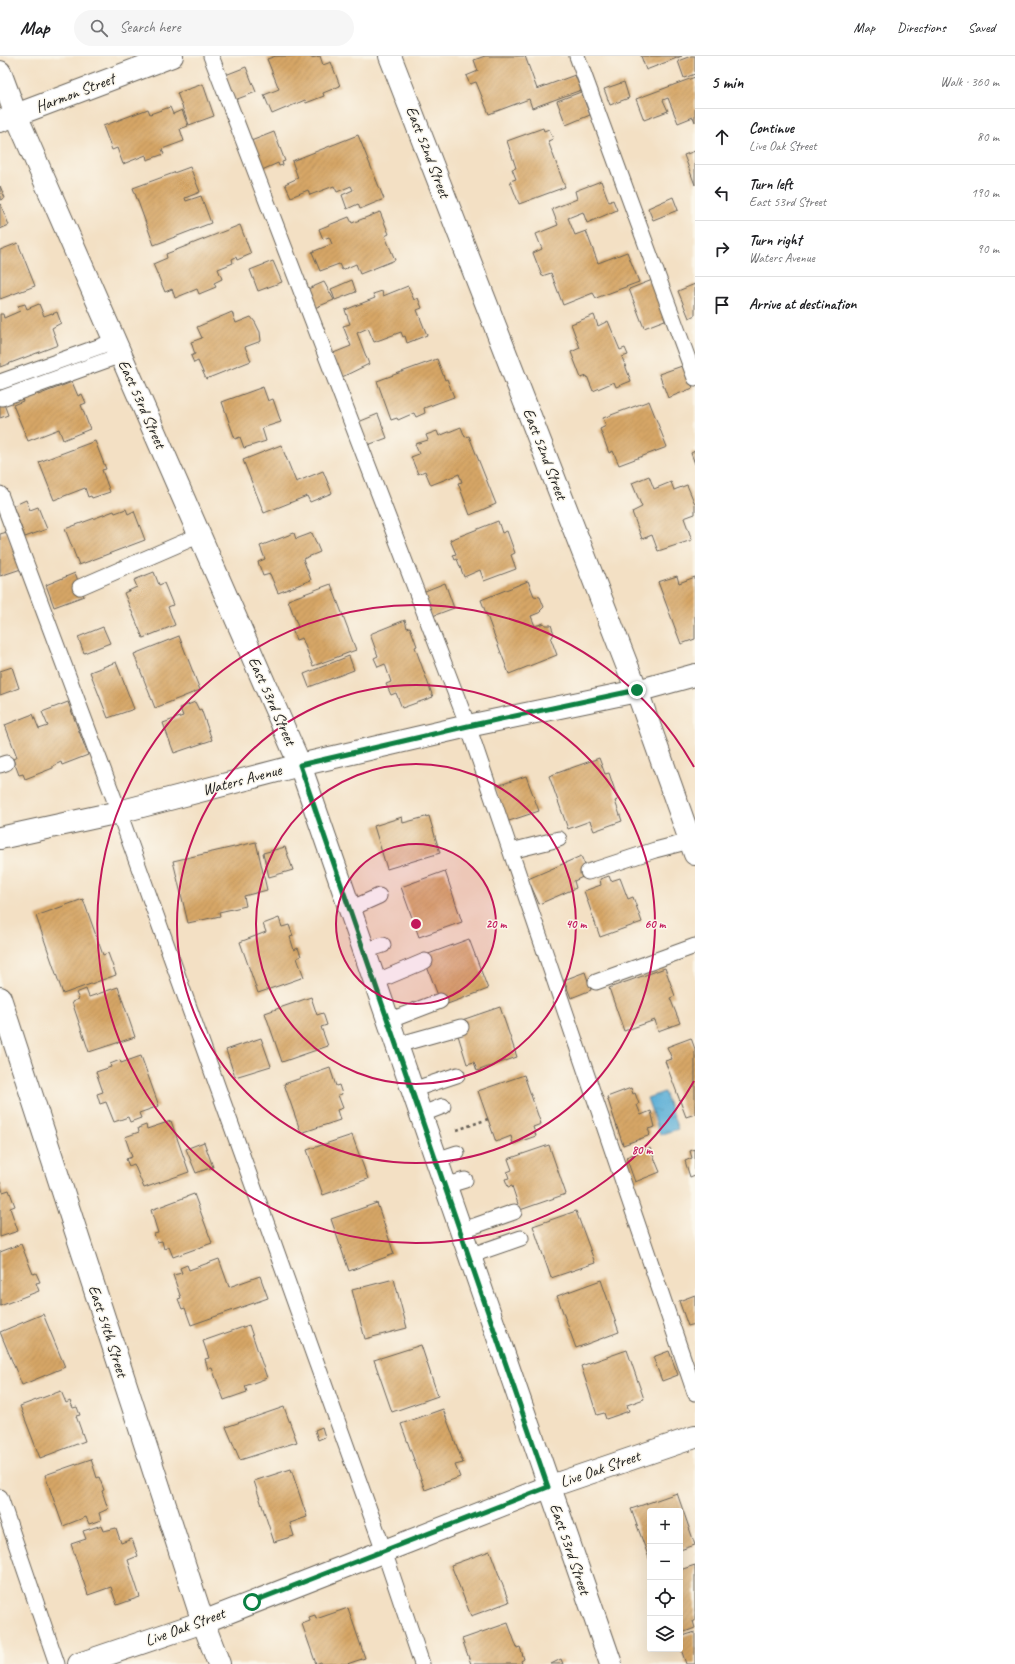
<!DOCTYPE html>
<html lang="en">
<head>
<meta charset="utf-8">
<style>
  :root { --surface:#fff; --page:#f6f6f6; --text:#202124; --muted:#757577; --line:#e0e0e0 }
  body { margin:0; font-family:Caveat,sans-serif; background:var(--page); color:var(--text) }
  .controls { position:absolute; right:12px; bottom:12px; display:grid; overflow:hidden; border-radius:4px; box-shadow:0 4px 16px #0002 }
  .controls button { width:36px; height:36px; display:grid; place-items:center; padding:0; border:0; border-bottom:1px solid var(--line); background:var(--surface); color:var(--text); font:20px sans-serif }
  .stop { position:absolute; width:12px; height:12px; margin:-9px; border:3px solid #0b8043; border-radius:50%; background:#fff }
  .stop.end { background:#0b8043; border-color:#fff; box-shadow:0 1px 4px #0008 }
  .list { margin:0; padding:0; list-style:none }
  h2 { display:flex; justify-content:space-between; align-items:center; height:52px; margin:0; padding:0 16px; font-size:17px }
  h2 small { font-size:13px; font-weight:400; color:var(--muted) }
  .list li { display:grid; grid-template-columns:26px 1fr auto; gap:12px; align-items:center; box-sizing:border-box; height:56px; padding:0 16px; border-top:1px solid var(--line) }
  .list b { display:block; font-size:15px; white-space:nowrap }
  .list p { margin:0; font-size:13px; white-space:nowrap; color:var(--muted) }
  .list em { font-size:13px; font-style:normal; color:var(--muted) }
  .icon { flex:none; width:22px; height:22px; fill:none; stroke:currentColor; stroke-width:2; stroke-linecap:round; stroke-linejoin:round }
  .map { position:relative; flex:none; width:695px; height:1608px; overflow:hidden }
  header { display:flex; align-items:center; gap:24px; box-sizing:border-box; height:56px; padding:0 20px; background:var(--surface); border-bottom:1px solid var(--line) }
  header strong { font-size:19px }
  nav { display:flex; gap:22px; margin-inline-start:auto; font-size:14px }
  .search { width:280px; height:36px; background:var(--page); display:flex; align-items:center; gap:10px; box-sizing:border-box; padding:0 14px; border-radius:22px; color:var(--muted); font-size:15px }
  main { display:flex }
  aside { flex:1; background:var(--surface) }
  .map>svg:first-child { display:block }
</style>
</head>
<body>
<header>
<strong>Map</strong>
<div class="search"><svg class="icon" aria-label="search" viewBox="0 0 24 24"><circle cx="10" cy="10" r="6"/><path d="M15 15l6 6"/></svg>Search here</div>
<nav><a>Map</a><a>Directions</a><a>Saved</a></nav>
</header>
<main>
<div class="map">
<svg width="695" height="1608" viewBox="0 0 695 1608">
  <defs>
    <pattern id="water-ripples" width="26" height="14" patternUnits="userSpaceOnUse"><rect width="26" height="14" fill="#5aaed6"/><path d="M2 4q2-2 4 0t4 0M15 11q2-2 4 0t4 0" fill="none" stroke="#4a8dad"/></pattern>
    <pattern id="building-hatch" width="6" height="6" patternUnits="userSpaceOnUse"><rect width="6" height="6" fill="#d6a666"/><path d="M-1 1l2-2M0 6l6-6M5 7l2-2" fill="none" stroke="#b78e58"/></pattern>
  </defs>
  <rect width="100%" height="100%" fill="#fbf7ec"/>
  <filter id="ink" filterUnits="userSpaceOnUse"><feTurbulence type="fractalNoise" baseFrequency=".025" numOctaves="2"/><feDisplacementMap in="SourceGraphic" scale="8" xChannelSelector="R" yChannelSelector="G"/><feConvolveMatrix kernelMatrix="1 2 1 2 8 2 1 2 1" color-interpolation-filters="sRGB"/></filter>
  <filter id="wash" filterUnits="userSpaceOnUse"><feTurbulence type="fractalNoise" baseFrequency=".012" numOctaves="4" result="noise"/><feDisplacementMap in="SourceGraphic" scale="16" xChannelSelector="R" yChannelSelector="G"/><feGaussianBlur stdDeviation="0.9" result="paint"/><feColorMatrix in="noise" values="0 0 0 0 0 0 0 0 0 0 0 0 0 0 0 0 0 1.4 0 .05"/><feComposite in="paint" operator="in"/></filter>
  <g filter="url(#wash)">
    <rect width="100%" height="100%" fill="#f3e0c4"/>
    <path fill="url(#water-ripples)" stroke="#3b6579" d="M664,1036L678,1073L660,1079L647,1042Z"/>
    <g id="blocks">
      <g fill="url(#building-hatch)">
        <path d="M276,0H310L311,2L320,0L323,9L331,6L340,30L323,37L324,40L306,47L305,44L272,58L264,39L279,33L267,3Z"/>
        <path d="M485,0H525L537,33L575,19L581,34L532,52L529,43L489,58L476,26L470,28L466,20L478,15L474,4Z"/>
        <path d="M641,0H682L646,14Z"/>
        <path d="M691,0H695V18L684,22L678,5Z"/>
        <path d="M246,11L256,36L232,45L223,20Z"/>
        <path d="M695,21V66L693,61L678,67L668,42L663,44L668,55L644,64L636,43Z"/>
        <path d="M624,26L629,42L610,49L604,33Z"/>
        <path d="M203,28L214,60L189,69L177,37Z"/>
        <path d="M581,36L590,59L566,69L557,45Z"/>
        <path d="M170,51L173,58L182,54L188,70L180,73L184,85L162,93L164,98L147,104L146,99L123,108L117,92L112,94L103,70L148,53L150,58Z"/>
        <path d="M543,72L544,75L549,73L553,83L548,85L565,131L519,148L510,125L516,123L512,113L516,112L507,85Z"/>
        <path d="M274,76L285,105L282,106L283,109L279,110L278,107L262,114L251,85Z"/>
        <path d="M358,79L384,143L360,153L358,148L347,153L342,139L353,134L351,130L337,136L334,130L310,139L308,134L291,141L285,128L298,122L292,105Z"/>
        <path d="M695,95V129L684,99Z"/>
        <path d="M190,111L200,136L185,142L186,145L201,140L211,167L154,189L133,132Z"/>
        <path d="M601,125L609,146L613,144L617,154L587,167L583,156L568,162L575,179L586,175L598,207L627,196L639,226L596,242L593,237L563,249L551,217L542,220L533,197L542,193L536,178L558,169L552,153L577,143L575,135Z"/>
        <path d="M0,130L5,142L0,144Z"/>
        <path d="M673,141L678,154L653,164L648,152Z"/>
        <path d="M0,147L9,169L0,173Z"/>
        <path d="M380,156L389,178L385,180L395,204L360,218L356,208L342,214L339,208L320,215L312,196L332,188L329,181L323,183L319,173L349,161L352,167Z"/>
        <path d="M240,169L251,198L237,204L236,201L232,203L233,207L218,213L222,223L214,227L216,231L199,238L197,233L175,242L172,233L165,236L153,208L167,202L166,198Z"/>
        <path d="M18,187L35,230L0,243V194Z"/>
        <path d="M273,205L282,226L258,235L250,214Z"/>
        <path d="M655,223L670,262L644,272L629,233Z"/>
        <path d="M352,224L356,236L335,244L331,233Z"/>
        <path d="M324,226L334,244L312,253L308,233Z"/>
        <path d="M695,228V259L689,262L678,235Z"/>
        <path d="M408,230L414,244L418,242L422,252L417,254L427,279L407,287L405,280L403,281L401,276L374,286L368,272L357,277L369,308L340,322L331,298L351,290L343,270L350,268L345,254L375,242L373,238L382,235L383,240Z"/>
        <path d="M25,248L27,253L39,248L44,260L52,257V258L57,256L61,267L52,272L58,289L0,311V258H3L4,262L20,255L18,250Z"/>
        <path d="M232,256L236,267L251,261L255,266L260,276L261,285L245,291L251,305L206,323L198,305L194,307L191,300L195,298L191,286L202,282L197,271Z"/>
        <path d="M594,259L598,270L608,265L620,294L625,292L628,299L622,301L631,325L616,331L614,326L593,335L587,320L581,322L571,296L580,292L571,268Z"/>
        <path d="M437,303L445,324L447,323L454,341L424,352L425,357L416,361L414,357L398,364L397,362L391,364L377,325Z"/>
        <path d="M685,309L693,332L668,342L659,318Z"/>
        <path d="M72,326L78,340L82,338L86,347L81,349L90,373L63,384L59,373L28,385L13,349L23,345L21,340L36,334L38,339Z"/>
        <path d="M263,331L268,345L273,343L281,366L262,372L266,385L244,392L240,381L235,383L222,346Z"/>
        <path d="M0,337L8,359L0,362Z"/>
        <path d="M649,345L667,391L619,409L613,395L609,397L600,373L606,370L603,362Z"/>
        <path d="M378,358L387,382L365,390L356,367Z"/>
        <path d="M461,371L465,381L469,380L496,448L470,459L458,427L462,426L459,418L431,429L425,415L418,418L411,401L419,398L415,388L428,384L426,379L437,375L439,380Z"/>
        <path d="M95,385L106,413L102,414L110,436L92,442L91,440L88,441L85,432L54,444L39,406Z"/>
        <path d="M281,389L296,426L323,415L332,437L310,446L307,440L264,457L243,404Z"/>
        <path d="M695,395V408L691,397Z"/>
        <path d="M649,420L654,433L671,426L674,434L687,429L695,448V458L684,462L692,484L658,495L652,479L642,483L632,456L642,451L632,427Z"/>
        <path d="M26,444L30,454L38,451L47,473L25,481L13,450Z"/>
        <path d="M126,453L128,458L134,455L145,484L79,509L65,473L114,455L115,457Z"/>
        <path d="M498,465L502,477L507,475L515,497L511,499L516,513L484,525L480,514L464,521L457,503L455,504L453,499L456,498L450,484Z"/>
        <path d="M7,476L21,513L0,520V478Z"/>
        <path d="M294,477L296,483L312,477L320,496L303,503L311,524L278,537L270,518L263,520L258,506L265,503L260,490Z"/>
        <path d="M154,516L159,529L164,527L173,549L168,551L175,569L143,582L124,537L137,531L134,524Z"/>
        <path d="M75,517L84,540L54,551L46,529Z"/>
        <path d="M677,520L679,527L695,521V583L681,588L658,526Z"/>
        <path d="M528,525L534,540L540,541L544,551L540,555L541,556L531,560L535,570L544,567L545,569H551L554,578L551,583L557,599L509,618L481,544Z"/>
        <path d="M445,527L454,552L430,561L420,537Z"/>
        <path d="M331,528L356,594L313,610L302,582L296,584L292,573L298,571L288,544Z"/>
        <path d="M405,564L407,572L410,571L417,590L415,591L433,641L402,652L396,637L391,639L386,628L391,626L385,608L378,611L374,602L378,600L370,578Z"/>
        <path d="M103,571L110,587L84,597L78,581Z"/>
        <path d="M179,580L200,634L155,652L134,598Z"/>
        <path d="M349,600L354,614L309,631L304,618Z"/>
        <path d="M116,606L134,653L108,662L90,616Z"/>
        <path d="M12,611L19,632L0,639V615Z"/>
        <path d="M68,646L88,699L62,709L61,706L53,710V712L25,723L23,718L19,719L13,703L17,701L5,669L33,658L39,673L48,670L42,656Z"/>
        <path d="M195,646L199,654L201,653L212,684L174,697L163,667L183,660L180,652Z"/>
        <path d="M599,702L605,718L609,717L618,744L615,745L622,765L594,775L590,765L568,773L549,720Z"/>
        <path d="M526,720L539,755L506,766L494,731Z"/>
        <path d="M429,760L440,797L387,813L374,770L402,761L403,767Z"/>
        <path d="M256,786L267,834L244,840L246,850L219,856L220,860L188,867L173,805Z"/>
        <path d="M285,791L293,814L269,821L263,797Z"/>
        <path d="M581,800L589,818L574,825L576,832L539,848L528,823Z"/>
        <path d="M445,815L462,866L419,881L401,831Z"/>
        <path d="M609,820L611,825L620,822L628,843L633,841L642,866L600,881L584,835L601,829L600,823Z"/>
        <path d="M83,843L103,899L108,897L116,919L63,938L36,860Z"/>
        <path d="M279,862L282,871L289,869L293,880L290,881L294,894L298,892L301,900L297,902L304,921L258,937L240,886L266,876L263,868Z"/>
        <path d="M469,883L488,933L442,950L423,900Z"/>
        <path d="M665,912L675,940L670,942L680,967L658,975L655,964L624,975L609,932Z"/>
        <path d="M585,916L591,934L571,942L564,924Z"/>
        <path d="M118,931L135,981L89,996L72,946L79,943L76,937L86,933L89,941Z"/>
        <path d="M311,941L317,959L323,957L327,969L321,971L328,990L282,1006L265,957Z"/>
        <path d="M500,951L517,1001L477,1015L474,1006L467,1008L457,976L459,965Z"/>
        <path d="M261,982L271,1010L235,1021L226,994Z"/>
        <path d="M691,982L695,993V1058L686,1061L665,1005L672,1003L667,991Z"/>
        <path d="M141,1000L159,1050L139,1057L141,1062L130,1066L128,1061L114,1066L106,1046L100,1048L97,1038L103,1036L96,1016L111,1011L110,1008L120,1004L121,1007Z"/>
        <path d="M330,1012L336,1030L339,1029L342,1038L338,1039L343,1052L337,1054L340,1064L301,1077L284,1028Z"/>
        <path d="M524,1019L541,1068L533,1071L536,1080L513,1088L511,1080L496,1086L478,1035Z"/>
        <path d="M631,1032L633,1038L635,1037L639,1048L637,1049L641,1059L651,1055L655,1071L648,1073L650,1078L648,1080L623,1089L607,1041Z"/>
        <path d="M171,1065L189,1116L144,1132L134,1108L129,1110L126,1103L132,1101L125,1081L139,1076L138,1072L146,1069L147,1073Z"/>
        <path d="M352,1079L368,1123L323,1139L307,1094Z"/>
        <path d="M204,1086L213,1111L196,1117L186,1093Z"/>
        <path d="M549,1089L566,1138L520,1154L512,1130L508,1131L505,1123L509,1122L507,1116L512,1114L508,1103Z"/>
        <path d="M650,1092L660,1116L635,1126L626,1101Z"/>
        <path d="M695,1093V1119L690,1121L685,1105L692,1102L690,1095Z"/>
        <path d="M0,1126L3,1136L9,1134L15,1150L10,1152L18,1175L0,1181Z"/>
        <path d="M194,1138L212,1187L173,1201L169,1191L164,1193L162,1185L157,1186L154,1178L158,1177L151,1154Z"/>
        <path d="M377,1147L394,1198L349,1215L331,1163Z"/>
        <path d="M576,1155L595,1207L551,1222L533,1170Z"/>
        <path d="M21,1188L33,1218L36,1217L40,1226L36,1227L39,1235L0,1250V1196Z"/>
        <path d="M219,1203L229,1231L260,1220L268,1242L191,1269L185,1252L182,1253L178,1243L181,1242L173,1219L182,1217L180,1212L187,1209L189,1214Z"/>
        <path d="M394,1223L407,1272L365,1283L352,1234Z"/>
        <path d="M601,1224L619,1276L576,1292L557,1240Z"/>
        <path d="M695,1239V1268L688,1270L679,1245Z"/>
        <path d="M43,1258L65,1311L22,1329L0,1276Z"/>
        <path d="M249,1269L267,1322L245,1330L247,1336L224,1344L212,1312L208,1313L205,1303L209,1302L203,1285Z"/>
        <path d="M421,1289L438,1340L392,1356L374,1304Z"/>
        <path d="M627,1294L644,1343L627,1349L629,1355L606,1363L604,1357L597,1359L581,1310Z"/>
        <path d="M669,1295L678,1319L662,1325L653,1301Z"/>
        <path d="M61,1335L66,1347L70,1345L73,1352L77,1351L80,1359L76,1360L85,1385L40,1402L20,1350Z"/>
        <path d="M284,1351L297,1386L240,1404L226,1371Z"/>
        <path d="M443,1353L463,1407L455,1409L460,1421L425,1434L401,1368Z"/>
        <path d="M322,1371L325,1381L318,1384L315,1374Z"/>
        <path d="M91,1403L97,1422L99,1421L104,1434L102,1435L108,1453L99,1457L101,1464L89,1468L86,1461L63,1470L45,1419Z"/>
        <path d="M291,1413L307,1461L290,1467L294,1480L274,1486L254,1425Z"/>
        <path d="M677,1437L695,1489L680,1494V1455H650V1505L631,1453Z"/>
        <path d="M102,1469L104,1475L116,1472L121,1487L132,1483L138,1500L128,1504L140,1541L117,1549L111,1531L88,1539L71,1488L86,1483L83,1475Z"/>
        <path d="M490,1495L509,1546L471,1560L451,1509Z"/>
        <path d="M695,1509V1565H693L695,1572L682,1577L680,1570V1514Z"/>
        <path d="M348,1552L365,1602L347,1608H322L321,1606L316,1608L302,1568L310,1565L309,1561L315,1559L316,1563Z"/>
        <path d="M508,1567L517,1592L520,1591L524,1603L521,1605L522,1608H471L462,1583Z"/>
        <path d="M695,1576V1608H686L680,1590V1581Z"/>
        <path d="M561,1603L563,1608H551Z"/>
      </g>
    </g>
  </g>
  <g filter="url(#ink)">
    <use href="#blocks" fill-opacity="0" stroke="#676157" stroke-width="1"/>
    <g fill="none" stroke-linecap="round" stroke-linejoin="round">
      <g stroke="#676157" stroke-width="17">
        <g id="service">
          <path d="M211,0L468,670L695,1337"/>
          <path d="M577,0L695,322"/>
          <path d="M0,326L115,285"/>
          <path d="M2,342L121,299"/>
          <path d="M0,438L119,756L384,1495L422,1608"/>
          <path d="M80,531L200,479"/>
          <path d="M0,709L6,707"/>
          <path d="M511,795L559,783"/>
          <path d="M588,816L655,794L690,785"/>
          <path d="M350,853L379,840"/>
          <path d="M364,895L383,889"/>
          <path d="M375,926L425,905"/>
          <path d="M596,926L695,890"/>
          <path d="M388,965L440,945"/>
          <path d="M397,989L461,971"/>
          <path d="M412,1034L457,1019"/>
          <path d="M420,1059L443,1050"/>
          <path d="M436,1104L457,1097"/>
          <path d="M445,1130L465,1124"/>
          <path d="M460,1175L514,1156"/>
          <path d="M469,1200L521,1182"/>
          <path d="M0,1441L57,1608"/>
        </g>
      </g>
      <g stroke="#676157" stroke-width="24">
        <g id="minor">
          <path d="M0,16L16,59L300,709L611,1608"/>
          <path d="M0,65L172,0"/>
          <path d="M0,942L203,1566L219,1608"/>
          <path d="M79,1608L203,1566L548,1431L695,1381"/>
        </g>
      </g>
      <g stroke="#676157" stroke-width="24">
        <g id="secondary">
          <path d="M390,0L637,635L695,798"/>
          <path d="M0,782L119,756L300,709L468,670L637,635L695,619"/>
        </g>
      </g>
      <path stroke="#676157" stroke-width="2.5" stroke-dasharray="3 3" stroke-linecap="butt" d="M457,1074L488,1063"/>
      <use href="#service" stroke="#fff" stroke-width="15"/>
      <use href="#minor" stroke="#fff" stroke-width="22"/>
      <use href="#secondary" stroke="#fff" stroke-width="22"/>
    </g>
  </g>
  <g fill="none" stroke-linecap="round" stroke-linejoin="round" filter="url(#ink)">
    <path stroke="#0b8043" stroke-width="5" d="M252,1546L548,1431L300,709L468,670L637,634"/>
  </g>
  <circle cx="416" cy="868" r="80" fill="#c2185b" fill-opacity=".12"/>
  <g fill="none" stroke="#c2185b" stroke-width="2">
    <circle cx="416" cy="868" r="80"/>
    <circle cx="416" cy="868" r="160"/>
    <circle cx="416" cy="868" r="239"/>
    <path d="M694 1025A319 319 0 1 1 694 711"/>
  </g>
  <g text-anchor="middle" dominant-baseline="central" stroke-width="3" stroke-linejoin="round" paint-order="stroke">
    <g font-size="16" fill="#1c1c1c" stroke="#fbf7ec">
      <text transform="translate(75 37) rotate(-21)">Harmon Street</text>
      <text transform="translate(428 96) rotate(69)">East 52nd Street</text>
      <text transform="translate(142 348) rotate(66)">East 53rd Street</text>
      <text transform="translate(545 398) rotate(69)">East 52nd Street</text>
      <text transform="translate(272 645) rotate(66)">East 53rd Street</text>
      <text transform="translate(242 724) rotate(-15)">Waters Avenue</text>
      <text transform="translate(108 1275) rotate(72)">East 54th Street</text>
      <text transform="translate(600 1413) rotate(-19)">Live Oak Street</text>
      <text transform="translate(570 1493) rotate(71)">East 53rd Street</text>
      <text transform="translate(185 1571) rotate(-20)">Live Oak Street</text>
    </g>
  </g>
  <circle cx="416" cy="868" r="6" fill="#c2185b" stroke="#fbf7ec" stroke-width="2"/>
  <g font-size="12" text-anchor="middle" font-weight="bold" fill="#c2185b" stroke="#fbf7ec" stroke-width="3" stroke-linejoin="round" paint-order="stroke">
    <text x="496" y="872">20 m</text>
    <text x="576" y="872">40 m</text>
    <text x="655" y="872">60 m</text>
    <text x="642" y="1098">80 m</text>
  </g>
</svg>
<div class="controls">
<button>+</button>
<button>−</button>
<button><svg class="icon" aria-label="locate" viewBox="0 0 24 24"><circle cx="12" cy="12" r="6"/><path d="M12 2v4M12 18v4M2 12h4M18 12h4"/></svg></button>
<button><svg class="icon" aria-label="layers" viewBox="0 0 24 24"><path d="M12 4l9 5-9 5-9-5zM3 14l9 5 9-5"/></svg></button>
</div>
<div class="stop" style="left:252px;top:1546px"></div>
<div class="stop end" style="left:637px;top:634px"></div>
</div>
<aside>
<h2>5 min<small>Walk · 360 m</small></h2>
<ul class="list">
<li><svg class="icon" aria-label="ahead" viewBox="0 0 24 24"><path d="M12 20V5M6 11l6-6 6 6"/></svg><div><b>Continue</b><p>Live Oak Street</p></div><em>80 m</em></li>
<li><svg class="icon" aria-label="left" viewBox="0 0 24 24"><path d="M17 20v-9H6M10 6l-5 5 5 5"/></svg><div><b>Turn left</b><p>East 53rd Street</p></div><em>190 m</em></li>
<li><svg class="icon" aria-label="right" viewBox="0 0 24 24"><path d="M7 20v-9h11M14 6l5 5-5 5"/></svg><div><b>Turn right</b><p>Waters Avenue</p></div><em>90 m</em></li>
<li><svg class="icon" aria-label="arrive" viewBox="0 0 24 24"><path d="M6 21V4h12l-3 4 3 4H6"/></svg><div><b>Arrive at destination</b></div></li>
</ul>
</aside>
</main>
</body>
</html>
